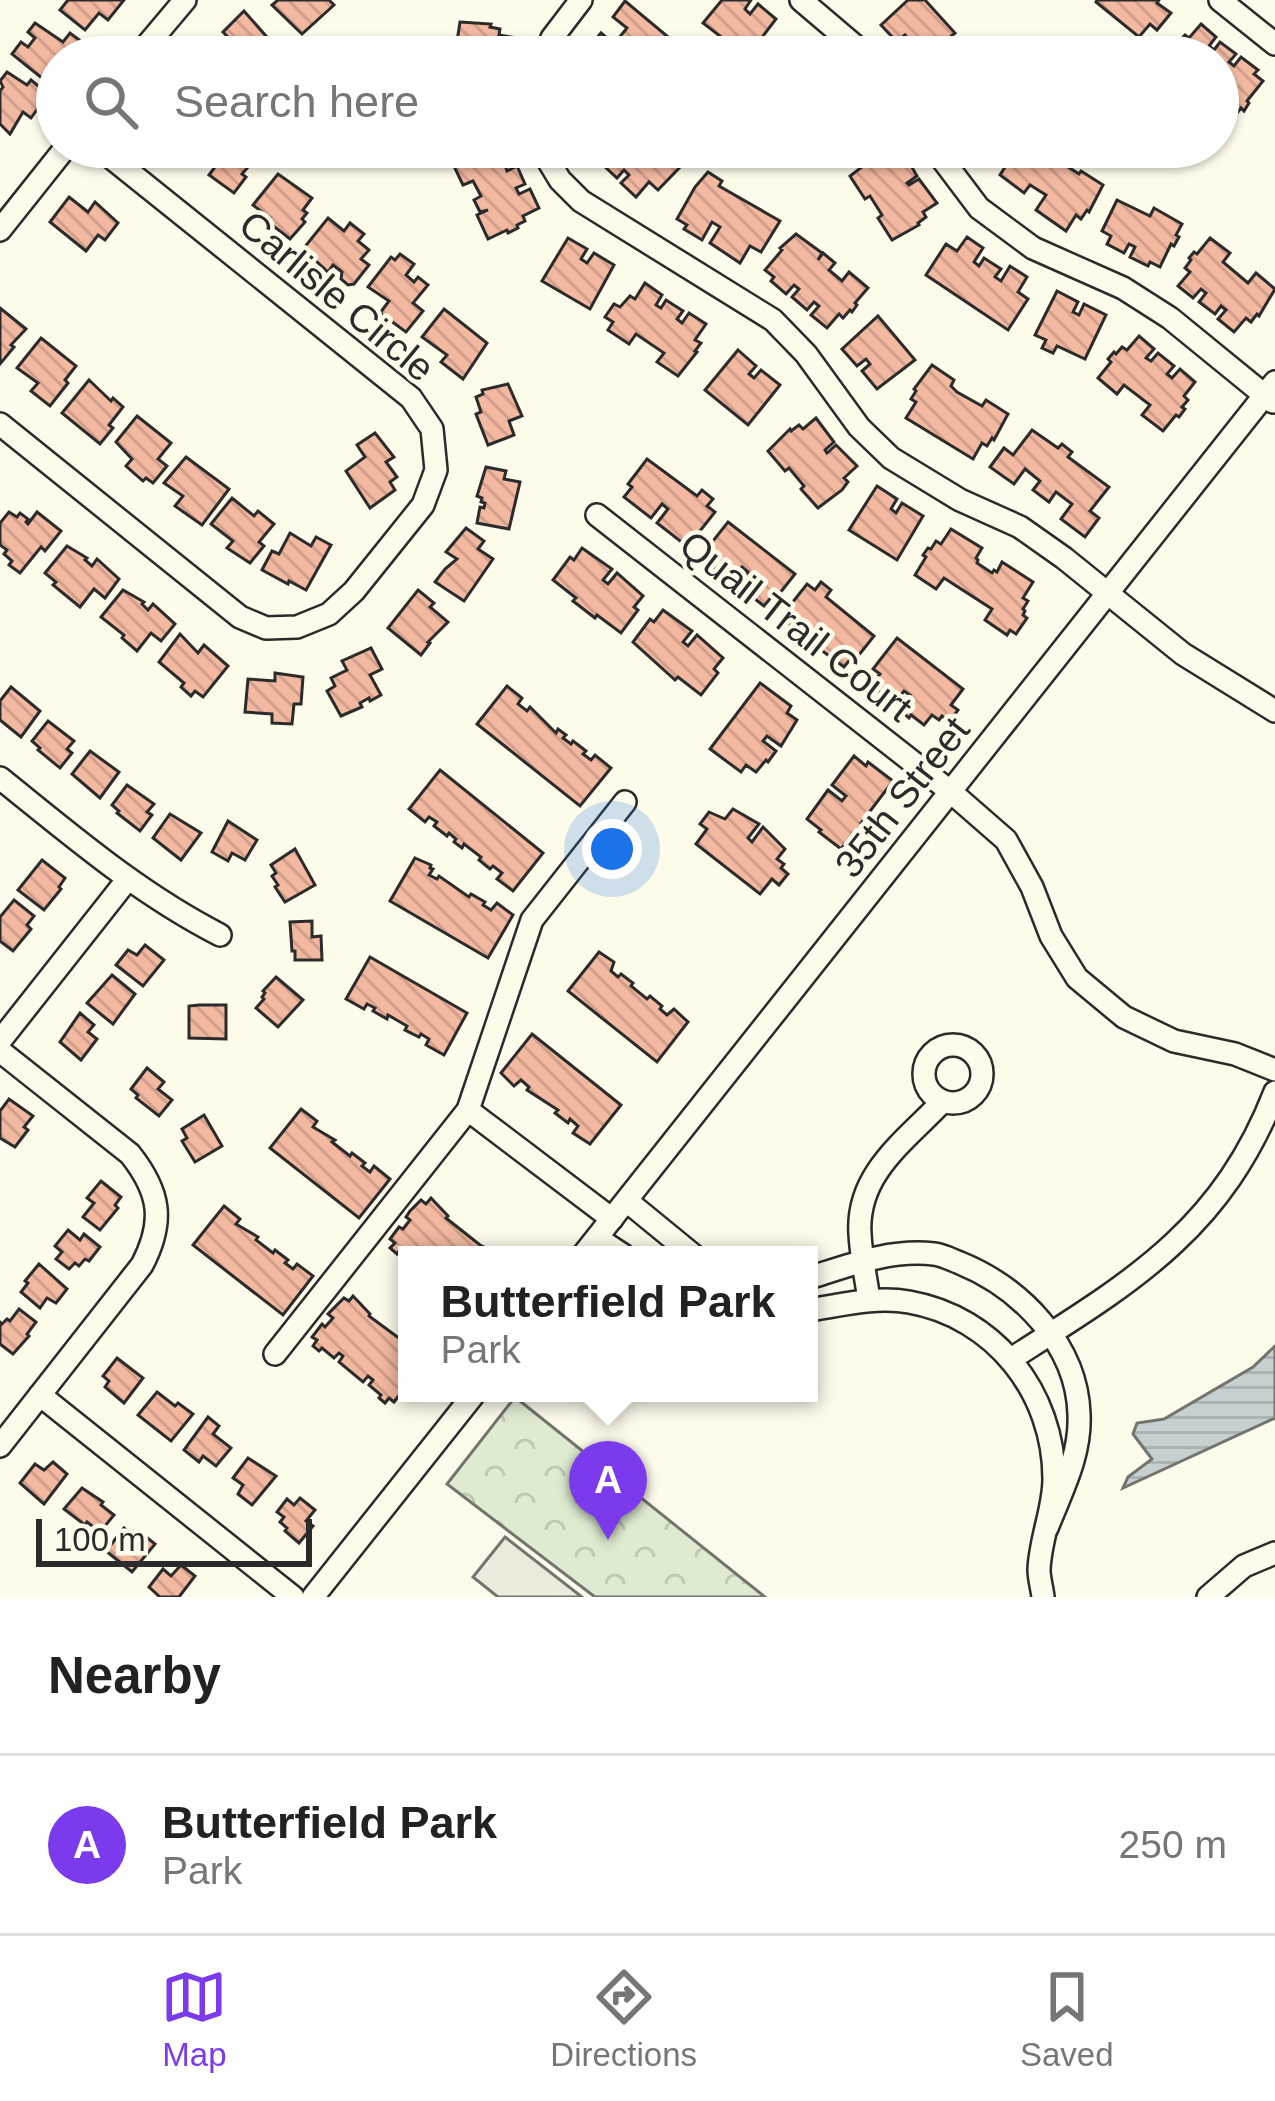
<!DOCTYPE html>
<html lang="en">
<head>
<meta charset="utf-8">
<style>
  :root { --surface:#fff; --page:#f6f6f6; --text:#222; --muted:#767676; --line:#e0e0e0; --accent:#7c3aed }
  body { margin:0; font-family:Helvetica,sans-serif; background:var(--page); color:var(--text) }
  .scale { position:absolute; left:36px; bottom:30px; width:276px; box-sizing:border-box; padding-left:12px; border:6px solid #2b2b2b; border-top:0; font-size:33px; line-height:42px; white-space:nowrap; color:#2b2b2b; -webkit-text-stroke:9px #fdfbea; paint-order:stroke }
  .you { position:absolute; left:612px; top:849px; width:42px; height:42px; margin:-30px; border:9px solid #fff; border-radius:50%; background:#1a73e8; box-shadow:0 0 0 18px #1a73e833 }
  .badge { display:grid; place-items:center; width:78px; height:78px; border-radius:50%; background:var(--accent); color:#fff; font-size:39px; font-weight:700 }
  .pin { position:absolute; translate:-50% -99px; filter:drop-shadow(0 3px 6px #0008) }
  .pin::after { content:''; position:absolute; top:63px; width:42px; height:36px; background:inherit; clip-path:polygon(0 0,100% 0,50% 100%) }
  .popup { position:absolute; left:398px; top:1246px; width:420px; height:156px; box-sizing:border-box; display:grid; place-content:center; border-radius:0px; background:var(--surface); filter:drop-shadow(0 3px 9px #0005); font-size:39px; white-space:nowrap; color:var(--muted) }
  .popup b { font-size:45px; color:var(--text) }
  .popup::after { content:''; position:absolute; left:50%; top:100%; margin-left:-24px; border:24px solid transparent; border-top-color:var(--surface) }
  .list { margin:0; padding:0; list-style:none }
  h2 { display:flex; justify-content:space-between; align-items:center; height:156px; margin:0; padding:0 48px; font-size:51px }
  h2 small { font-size:39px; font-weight:400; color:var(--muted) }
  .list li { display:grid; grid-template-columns:78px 1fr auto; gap:36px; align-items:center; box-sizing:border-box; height:180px; padding:0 48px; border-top:3px solid var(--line) }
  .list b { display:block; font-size:45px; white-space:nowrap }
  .list p { margin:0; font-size:39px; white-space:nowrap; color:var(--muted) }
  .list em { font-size:39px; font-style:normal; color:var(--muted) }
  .icon { flex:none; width:66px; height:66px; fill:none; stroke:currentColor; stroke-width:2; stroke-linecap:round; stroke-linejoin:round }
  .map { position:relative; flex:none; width:1275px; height:1597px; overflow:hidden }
  .search { position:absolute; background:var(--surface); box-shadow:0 3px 9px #0004; left:36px; right:36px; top:36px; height:132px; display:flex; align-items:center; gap:30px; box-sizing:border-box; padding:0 42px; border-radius:66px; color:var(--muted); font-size:45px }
  .sheet { height:336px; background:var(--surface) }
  nav { display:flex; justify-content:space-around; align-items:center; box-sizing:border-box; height:168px; border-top:3px solid var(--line); background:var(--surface); font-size:33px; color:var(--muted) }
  nav a { display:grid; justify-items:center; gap:6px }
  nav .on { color:var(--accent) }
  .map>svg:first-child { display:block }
</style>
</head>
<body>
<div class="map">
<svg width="1275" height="1597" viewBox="0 0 1275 1597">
  <defs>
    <pattern id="park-crowns" width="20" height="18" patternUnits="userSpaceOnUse" patternTransform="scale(3)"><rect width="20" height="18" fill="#deebd1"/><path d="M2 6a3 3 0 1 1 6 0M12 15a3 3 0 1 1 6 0" fill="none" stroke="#bfcab4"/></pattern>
    <pattern id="water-rules" width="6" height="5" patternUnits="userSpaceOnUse" patternTransform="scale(3)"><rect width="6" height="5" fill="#c7d0d0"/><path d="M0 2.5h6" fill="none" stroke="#abb3b3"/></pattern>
    <pattern id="building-back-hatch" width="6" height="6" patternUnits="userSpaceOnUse" patternTransform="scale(3)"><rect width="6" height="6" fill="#f2b8a0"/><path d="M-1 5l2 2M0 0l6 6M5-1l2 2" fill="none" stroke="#d09e8a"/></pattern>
  </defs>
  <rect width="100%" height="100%" fill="#fdfbea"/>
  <path fill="url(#park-crowns)" stroke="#74746e" stroke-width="3" d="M515,1397L765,1597H595L447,1484Z"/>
  <path fill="#eceadb" stroke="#74746e" stroke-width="3" d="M505,1537L582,1597H498L473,1577Z"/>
  <path fill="url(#water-rules)" stroke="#74746e" stroke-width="3" d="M1275,1346V1418L1123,1488L1128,1477L1152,1459L1133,1434L1137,1423L1164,1419L1253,1367Z"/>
  <g fill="url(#building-back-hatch)" stroke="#2b2b2b" stroke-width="3">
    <path d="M68,0H124L108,20L99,13L85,30L60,10Z"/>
    <path d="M278,0H329L334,5L302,34L272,5Z"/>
    <path d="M722,0H751L745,9L750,14L758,4L776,19L747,57L703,23Z"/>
    <path d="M908,0H925L955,33L926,57H910L901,48L909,40L905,35L897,42L881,25Z"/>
    <path d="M1097,0H1159L1157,3L1171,13L1157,30L1150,24L1139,37L1096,2Z"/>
    <path d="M625,1L667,36L652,57H598L588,49L601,33L614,44L627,28L613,17Z"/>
    <path d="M244,11L273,44L261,57H224L214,48L225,37H228L223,32Z"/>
    <path d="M460,22L491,24L490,27L500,29L499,35L517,38L514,57H462L463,50L456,48Z"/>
    <path d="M35,23L63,42L70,33L86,45L79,57H57V64L43,79L12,54L21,42L28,47L35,38L28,32Z"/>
    <path d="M1201,24L1216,37L1209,46L1214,50L1220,42L1236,54L1229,62L1234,66L1241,57L1258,70L1254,74L1263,81L1247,101L1249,103L1244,111L1241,108L1233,118L1218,109V57H1166L1176,40L1178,42L1185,35L1189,38Z"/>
    <path d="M7,72L27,85L31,80L48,94L31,118L23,112L10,134L0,124V91L3,87L0,81Z"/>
    <path d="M209,147H252L260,153L242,174L246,177L234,193L209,175L215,167L204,161L203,155Z"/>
    <path d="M476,147H489L490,150L509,147L515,160L505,165L507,171L517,166L525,184L516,188L519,194L530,189L539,208L523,216L525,221L517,225L518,228L508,233L507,230L488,239L477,215L488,210L480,212L474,200L481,196L473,181L463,185L452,162L471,153L469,150Z"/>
    <path d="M650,147L652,149L662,147L669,153L671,151L684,163L658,190L649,182L636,197L621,183L629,175L624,170L617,178L603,165L610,157L605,153L597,162L582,148Z"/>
    <path d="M1018,147L1043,149L1052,147L1058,150L1053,157L1079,174L1081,171L1103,185L1089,212L1087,210L1081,219L1076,215L1066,231L1036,210L1046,195L1030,185L1024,193L1000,175Z"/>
    <path d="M902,150L917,176L907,183L909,185L919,179L937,203L923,212L926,217L918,223L919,225L892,240L878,218L882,215L870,196L865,199L850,176L875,157L877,159L884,154L888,159Z"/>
    <path d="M708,172L722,181L719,186L780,221L761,252L750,246L740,263L710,243L720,227L712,222L702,240L684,229L687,225L677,219L695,187Z"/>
    <path d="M278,174L312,198L303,210L307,213L302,219L305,222L290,239L267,221L270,218L253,205Z"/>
    <path d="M69,197L88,212L95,202L118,223L105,240L98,235L86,251L50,222Z"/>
    <path d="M1117,200L1150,216L1154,208L1182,224L1176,235L1179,237L1174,246L1171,244L1160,267L1150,262L1148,266L1130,257L1135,247L1129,244L1124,253L1107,244L1111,236L1102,231Z"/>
    <path d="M328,218L344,231L350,223L364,234L358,241L369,250L361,259L369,265L354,284L348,285L341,279L342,272L333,265L328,272L303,249Z"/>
    <path d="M796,234L822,253L818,260L823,253L835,263L829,270L842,281L849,272L868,288L855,303L857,305L852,312L850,310L843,318L839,314L827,328L811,315L819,306L814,302L807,310L792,297L799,289L794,285L786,294L771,281L774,277L765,270L782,250L780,248Z"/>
    <path d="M967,237L983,248L974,262L979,266L984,258L1001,269L995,277L1001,281L1010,266L1027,277L1018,292L1028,299L1008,330L926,275L946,244L957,251Z"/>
    <path d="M568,238L587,249L581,259L587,263L594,253L614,265L590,309L542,281Z"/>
    <path d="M1210,238L1230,253L1223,262L1248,283L1256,273L1275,289L1259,316L1257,314L1251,322L1246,318L1234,332L1218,319L1226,310L1221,306L1215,314L1199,302L1206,293L1201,289L1193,298L1178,286L1190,272L1185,268L1191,260L1189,258L1194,252L1197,254Z"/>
    <path d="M400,254L414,264L406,275L414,282L418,277L428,285L413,303L423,311L406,332L380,313L389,301L368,287L391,257L395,260Z"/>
    <path d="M645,283L662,295L656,305L661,308L666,300L683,311L677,319L682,323L689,313L706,324L695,340L701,343L695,351L697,352L678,376L657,362L664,353L636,334L629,344L608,330L613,322L605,317L614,304L620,307L630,296L635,299Z"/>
    <path d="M1057,291L1078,302L1073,312L1079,315L1084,304L1106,315L1085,359L1057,346L1053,353L1042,348L1046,340L1035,335Z"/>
    <path d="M0,308L26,329L11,345L14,347L0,364Z"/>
    <path d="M444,309L487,343L463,379L441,362L447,355L422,337Z"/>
    <path d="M878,316L915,360L877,389L862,371L870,364L866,359L857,366L842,349Z"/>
    <path d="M1139,336L1154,349L1146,358L1151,361L1158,353L1174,366L1167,374L1172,378L1180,369L1195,382L1184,396L1188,400L1182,407L1185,409L1179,417L1176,415L1163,431L1142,415L1150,405L1124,385L1117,394L1098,378L1111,362L1108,359L1114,352L1116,354L1122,347L1127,350Z"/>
    <path d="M41,338L76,366L65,380L68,383L50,406L31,391L38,383L17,368Z"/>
    <path d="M738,350L756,366L749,374L754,378L761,370L780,385L748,425L705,390Z"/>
    <path d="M932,365L954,380L951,386L957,392L982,406L986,400L1008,414L994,440L992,438L987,446L982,443L973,459L906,418L916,402L911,399L916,391L914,389Z"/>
    <path d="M89,380L111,401L113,398L123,407L109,425L113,428L100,444L62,413Z"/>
    <path d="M508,384L522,416L509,421L514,435L488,445L476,414L481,412L476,397L483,394L482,390Z"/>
    <path d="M137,416L171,443L158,459L167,466L153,483L146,478L143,481L126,466L132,459L116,442Z"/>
    <path d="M816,418L834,442L825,450L827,453L836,445L857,466L844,478L848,482L842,490L818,508L801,489L804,486L789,468L785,471L768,451L790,429L791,431L799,425L803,429Z"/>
    <path d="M1032,430L1058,448L1062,444L1072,452L1068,457L1109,487L1090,511L1099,518L1085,537L1061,519L1072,504L1056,492L1049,502L1033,490L1040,481L1025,469L1014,484L990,467L1004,448L1013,455Z"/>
    <path d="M375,433L394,457L386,462L397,477L390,482L395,490L370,508L346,471L365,457L357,445Z"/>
    <path d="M186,457L229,489L202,525L175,506L183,496L164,483Z"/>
    <path d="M647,459L697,496L702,490L713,499L707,506L715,512L696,536L693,533L684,544L657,523L668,509L662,504L651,518L624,497L632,487L628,484Z"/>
    <path d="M486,467L506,471L504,479L520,482L509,529L477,523L480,507L484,508L485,503L481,502L482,498L477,496Z"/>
    <path d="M877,486L897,499L891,509L896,513L902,503L923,516L897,560L849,530Z"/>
    <path d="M232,498L254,516L258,511L274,524L259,542L264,546L250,563L227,548L233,541L211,524Z"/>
    <path d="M9,512L17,517L20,513L28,519L26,522L28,524L37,512L61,531L45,551L41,547L20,573L9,565L12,561L4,554L7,550L0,545V523Z"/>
    <path d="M728,522L795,574L776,598L773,595L764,606L737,585L748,572L742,567L731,581L704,560L712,550L709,546Z"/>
    <path d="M466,528L484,541L478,549L493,559L464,601L435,582L445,569L457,559L446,552Z"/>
    <path d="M951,529L982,548L976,558L978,560L977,563L992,573L994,570L997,572L1002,562L1033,582L1023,598L1028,601L1023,609L1025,611L1023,615L1027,618L1016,634L1010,630L1007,635L985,620L992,609L944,578L936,589L915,575L926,557L923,555L928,548L931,549L936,541L941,544Z"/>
    <path d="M290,533L311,546L316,537L331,545L306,590L289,581L288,584L262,570L272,551L279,554Z"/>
    <path d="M67,546L87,558L85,560L92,566L97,559L119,579L105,598L94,589L80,607L53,585L56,582L45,573Z"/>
    <path d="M582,548L612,569L603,580L608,584L617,573L643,596L634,607L638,610L621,633L597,615L595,618L573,601L576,598L553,580L570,557L574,560Z"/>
    <path d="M821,582L831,590L826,597L874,636L855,660L852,657L844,667L817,647L827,633L821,628L810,642L784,621L792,611L788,608L807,584L815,590Z"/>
    <path d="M123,590L144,602L142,604L148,610L153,604L175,624L161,641L151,633L137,651L122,638L124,635L101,617Z"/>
    <path d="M418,590L434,603L430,607L448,622L428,642L430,643L421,655L388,628Z"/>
    <path d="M663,610L692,631L683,642L688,646L697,635L723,658L714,669L718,673L701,695L678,677L675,680L633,642L650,619L654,622Z"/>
    <path d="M180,634L198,653L204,645L228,666L203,697L195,691L191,696L181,687L184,683L159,662Z"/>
    <path d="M897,638L963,689L951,705L958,710L949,722L942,716L939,720L932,715L924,725L911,715L909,718L899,709L910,695L904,691L893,705L872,684L880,674L873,669Z"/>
    <path d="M371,648L382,669L370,675L381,695L370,701L369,698L360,703L362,707L341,716L327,691L335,686L331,678L347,670L342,661Z"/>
    <path d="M275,673L303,677L301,704H294L292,724L272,723V714L245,712L248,679L275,681Z"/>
    <path d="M760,683L791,706L787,713L797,720L781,746L767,736L763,741L776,751L768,762L766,760L756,772L746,765L741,772L710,749Z"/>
    <path d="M507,686L522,698L518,704L527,711L530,707L556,733L558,729L566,735L563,738L571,744L573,741L586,751L583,754L591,760L595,755L611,768L580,806L477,724Z"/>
    <path d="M11,687L40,711L21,737L0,720V701Z"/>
    <path d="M48,721L74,741L67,749L72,753L60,768L38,750L40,748L32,741Z"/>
    <path d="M90,751L119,772L100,798L72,774Z"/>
    <path d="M854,756L866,766L868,762L893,781L861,823L867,828L859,838L853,833L841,849L819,832L821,830L807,819L828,790L842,801L846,796L832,785Z"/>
    <path d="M440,770L543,853L513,891L497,879L502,873L493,866L490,869L479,860L481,857L464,844L462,848L454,842L456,839L449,833L447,836L434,826L437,822L429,817L425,822L409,809Z"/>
    <path d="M127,785L154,804L147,812L152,815L140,831L117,813L119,811L112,805Z"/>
    <path d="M733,809L759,824L748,838L752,842L763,827L785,849L777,859L784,864L781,868L788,874L779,885L772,879L760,894L696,844L707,829L700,824L709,812L725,819Z"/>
    <path d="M170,814L201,833L181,860L153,838Z"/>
    <path d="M228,821L257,840L245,860L232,853L228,861L212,852Z"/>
    <path d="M295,849L315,885L285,902L275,887L278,885L272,876L276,873L271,865Z"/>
    <path d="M415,858L431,865L430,868L433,869L429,875L437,879L439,876L469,897L471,894L485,902L483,905L491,910L497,903L513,915L488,958L390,901Z"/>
    <path d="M42,860L65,878L59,887L61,889L44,910L18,890Z"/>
    <path d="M14,900L34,916L27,925L31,929L13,951L0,941V917Z"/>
    <path d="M312,921V937L321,936L322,960H295V951H292L290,922Z"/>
    <path d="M145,945L164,960L143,986L116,965L128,950L137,955Z"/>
    <path d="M599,952L614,962L611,971L618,977L621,974L633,983L631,986L647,999L650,996L662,1006L660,1009L667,1015L674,1009L688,1022L657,1062L568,991Z"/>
    <path d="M370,957L467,1013L444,1055L426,1045L429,1039L421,1034L419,1037L405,1030L407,1026L388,1015L387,1019L373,1011L375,1008L367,1004L364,1009L346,999Z"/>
    <path d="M112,975L135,994L113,1024L87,1003Z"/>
    <path d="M276,977L303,1000L278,1027L256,1008L264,999L262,997L265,993L263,991Z"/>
    <path d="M199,1005H226V1039L189,1038V1006Z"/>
    <path d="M80,1013L94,1025L88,1032L97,1039L81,1060L60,1042Z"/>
    <path d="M532,1034L621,1105L590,1144L573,1133L578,1126L570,1119L568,1123L555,1113L558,1110L527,1090L529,1087L521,1080L514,1086L501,1073Z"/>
    <path d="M147,1068L164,1082L158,1089L172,1100L159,1116L136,1098L138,1095L131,1089Z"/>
    <path d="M9,1099L33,1116L24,1127L28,1130L15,1147L0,1138V1111Z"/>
    <path d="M301,1109L317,1121L313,1127L335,1140L332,1142L350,1156L352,1153L365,1163L362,1166L370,1172L374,1166L390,1179L359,1218L270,1148Z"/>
    <path d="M204,1115L222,1146L195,1162L182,1141L187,1138L182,1129Z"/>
    <path d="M101,1181L121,1197L115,1205L118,1208L100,1230L83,1217L94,1203L87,1198Z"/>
    <path d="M431,1198L448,1216L446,1218L480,1245L501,1255L407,1257L399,1251L397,1254L390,1248L395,1243L390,1239L399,1227L403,1229L410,1220L406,1217L410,1211L421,1200L426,1204Z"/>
    <path d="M224,1206L240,1219L236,1224L258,1237L256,1240L273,1253L275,1250L288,1260L285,1263L293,1269L297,1264L313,1276L283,1315L193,1245Z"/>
    <path d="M68,1230L80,1240L84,1234L100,1247L89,1261L85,1259L79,1266L75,1263L69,1269L56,1259L62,1252L55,1246Z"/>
    <path d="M39,1264L67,1289L56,1303L47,1298L40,1308L21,1292L28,1283L25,1281Z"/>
    <path d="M353,1296L370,1314L369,1316L407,1344V1379L401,1387L404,1389L394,1402L389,1398L385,1403L379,1398L381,1395L369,1385L373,1380L368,1376L363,1382L339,1362L343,1356L339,1353L334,1358L322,1348L319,1351L313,1346L317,1340L312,1337L322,1324L325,1327L333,1318L328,1314L344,1298L349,1301Z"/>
    <path d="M19,1309L36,1322L27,1334L29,1336L13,1354L0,1344V1322L2,1324L7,1319L10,1321Z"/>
    <path d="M117,1358L143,1378L124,1403L105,1387L109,1381L103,1376Z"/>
    <path d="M157,1392L175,1406L178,1403L193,1414L171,1441L138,1415Z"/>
    <path d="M208,1417L219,1426L213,1434L231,1448L216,1466L203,1456L199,1462L184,1450Z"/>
    <path d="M248,1458L276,1476L252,1505L238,1494L243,1485L233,1478Z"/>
    <path d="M53,1462L67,1474L44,1504L20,1483L35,1464L44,1470Z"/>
    <path d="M82,1488L103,1502L101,1505L114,1515L100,1532L87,1522L85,1525L64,1509Z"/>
    <path d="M300,1498L315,1510L306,1521L313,1526L299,1543L285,1531L287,1528L280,1522L284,1517L277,1512L287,1499L294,1505Z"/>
    <path d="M124,1528L131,1534L133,1531L138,1534L140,1532L155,1544L132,1572L106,1551Z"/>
    <path d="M181,1565L195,1576L179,1597H160L149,1587L163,1569L171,1576Z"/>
  </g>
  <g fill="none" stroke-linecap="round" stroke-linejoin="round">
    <g stroke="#2b2b2b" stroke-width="26">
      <g id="minor">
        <path d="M801,0L868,57"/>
        <path d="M1220,0L1275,44"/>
        <path d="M137,57L185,0"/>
        <path d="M544,57L552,38L581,0"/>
        <path d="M540,147L560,180L581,201L773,320L806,354L859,427L891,458L960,500L1020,527L1064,558L1183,654L1275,711"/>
        <path d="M933,147L979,208L1033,248L1123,288L1170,318L1273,402"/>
        <path d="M0,230L66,147"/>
        <path d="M0,424L240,617L266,628L297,627L329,614L354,591L423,505L436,470L432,429L411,398L98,147"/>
        <path d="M597,515L951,792L1006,840L1032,887L1051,936L1077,978L1124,1017L1174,1041L1235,1054L1275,1070"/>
        <path d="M0,778C71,835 138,893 220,935"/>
        <path d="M0,1041L127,880"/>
        <circle cx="953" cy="1074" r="29"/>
        <path d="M0,1051L130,1154C160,1192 165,1221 142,1265L0,1446"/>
        <path d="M468,1110L612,1219"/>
        <path d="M627,1201L693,1255"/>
        <path d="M597,1238L623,1255"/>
        <path d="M583,1255L1275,382"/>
        <path d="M809,1278C850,1265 890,1249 934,1254C943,1255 952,1260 960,1263C1021,1288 1077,1345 1079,1414C1081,1455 1062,1490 1047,1528"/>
        <path d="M869,1300C866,1278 861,1256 860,1234C856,1174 905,1141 942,1102"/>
        <path d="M809,1310C842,1305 876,1296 909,1302C995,1317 1054,1393 1054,1479C1054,1509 1040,1539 1039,1570C1039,1578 1042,1588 1043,1597"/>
        <path d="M275,1354L468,1110L532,920L625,802"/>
        <path d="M1011,1359C1130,1283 1221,1231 1275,1092"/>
        <path d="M40,1395L293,1597"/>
        <path d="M313,1597L475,1393"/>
        <path d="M1208,1597L1244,1566L1275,1553"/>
      </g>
    </g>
    <use href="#minor" stroke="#fdfbea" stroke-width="21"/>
  </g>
  <g text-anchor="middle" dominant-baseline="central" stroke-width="9" stroke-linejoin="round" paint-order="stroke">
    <g font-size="39" fill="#2b2b2b" stroke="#fdfbea">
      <text transform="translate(337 296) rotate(40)">Carlisle Circle</text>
      <text transform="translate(796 626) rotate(38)">Quail Trail Court</text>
      <text transform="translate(902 797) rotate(-52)">35th Street</text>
    </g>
  </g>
</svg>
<div class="scale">100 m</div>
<div class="you"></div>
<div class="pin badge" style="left:608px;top:1540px">A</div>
<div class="popup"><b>Butterfield Park</b>Park</div>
<div class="search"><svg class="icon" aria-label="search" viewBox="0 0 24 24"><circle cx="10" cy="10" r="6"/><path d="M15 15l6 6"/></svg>Search here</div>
</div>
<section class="sheet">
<h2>Nearby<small></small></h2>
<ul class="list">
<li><span class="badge">A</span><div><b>Butterfield Park</b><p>Park</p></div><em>250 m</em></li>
</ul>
</section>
<nav>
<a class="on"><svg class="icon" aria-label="map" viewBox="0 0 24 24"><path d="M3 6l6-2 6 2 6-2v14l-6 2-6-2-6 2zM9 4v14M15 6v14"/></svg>Map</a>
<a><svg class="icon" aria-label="directions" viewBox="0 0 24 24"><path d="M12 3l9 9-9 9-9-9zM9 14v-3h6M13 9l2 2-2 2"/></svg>Directions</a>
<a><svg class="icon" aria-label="saved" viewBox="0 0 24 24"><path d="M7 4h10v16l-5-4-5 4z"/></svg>Saved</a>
</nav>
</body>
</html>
